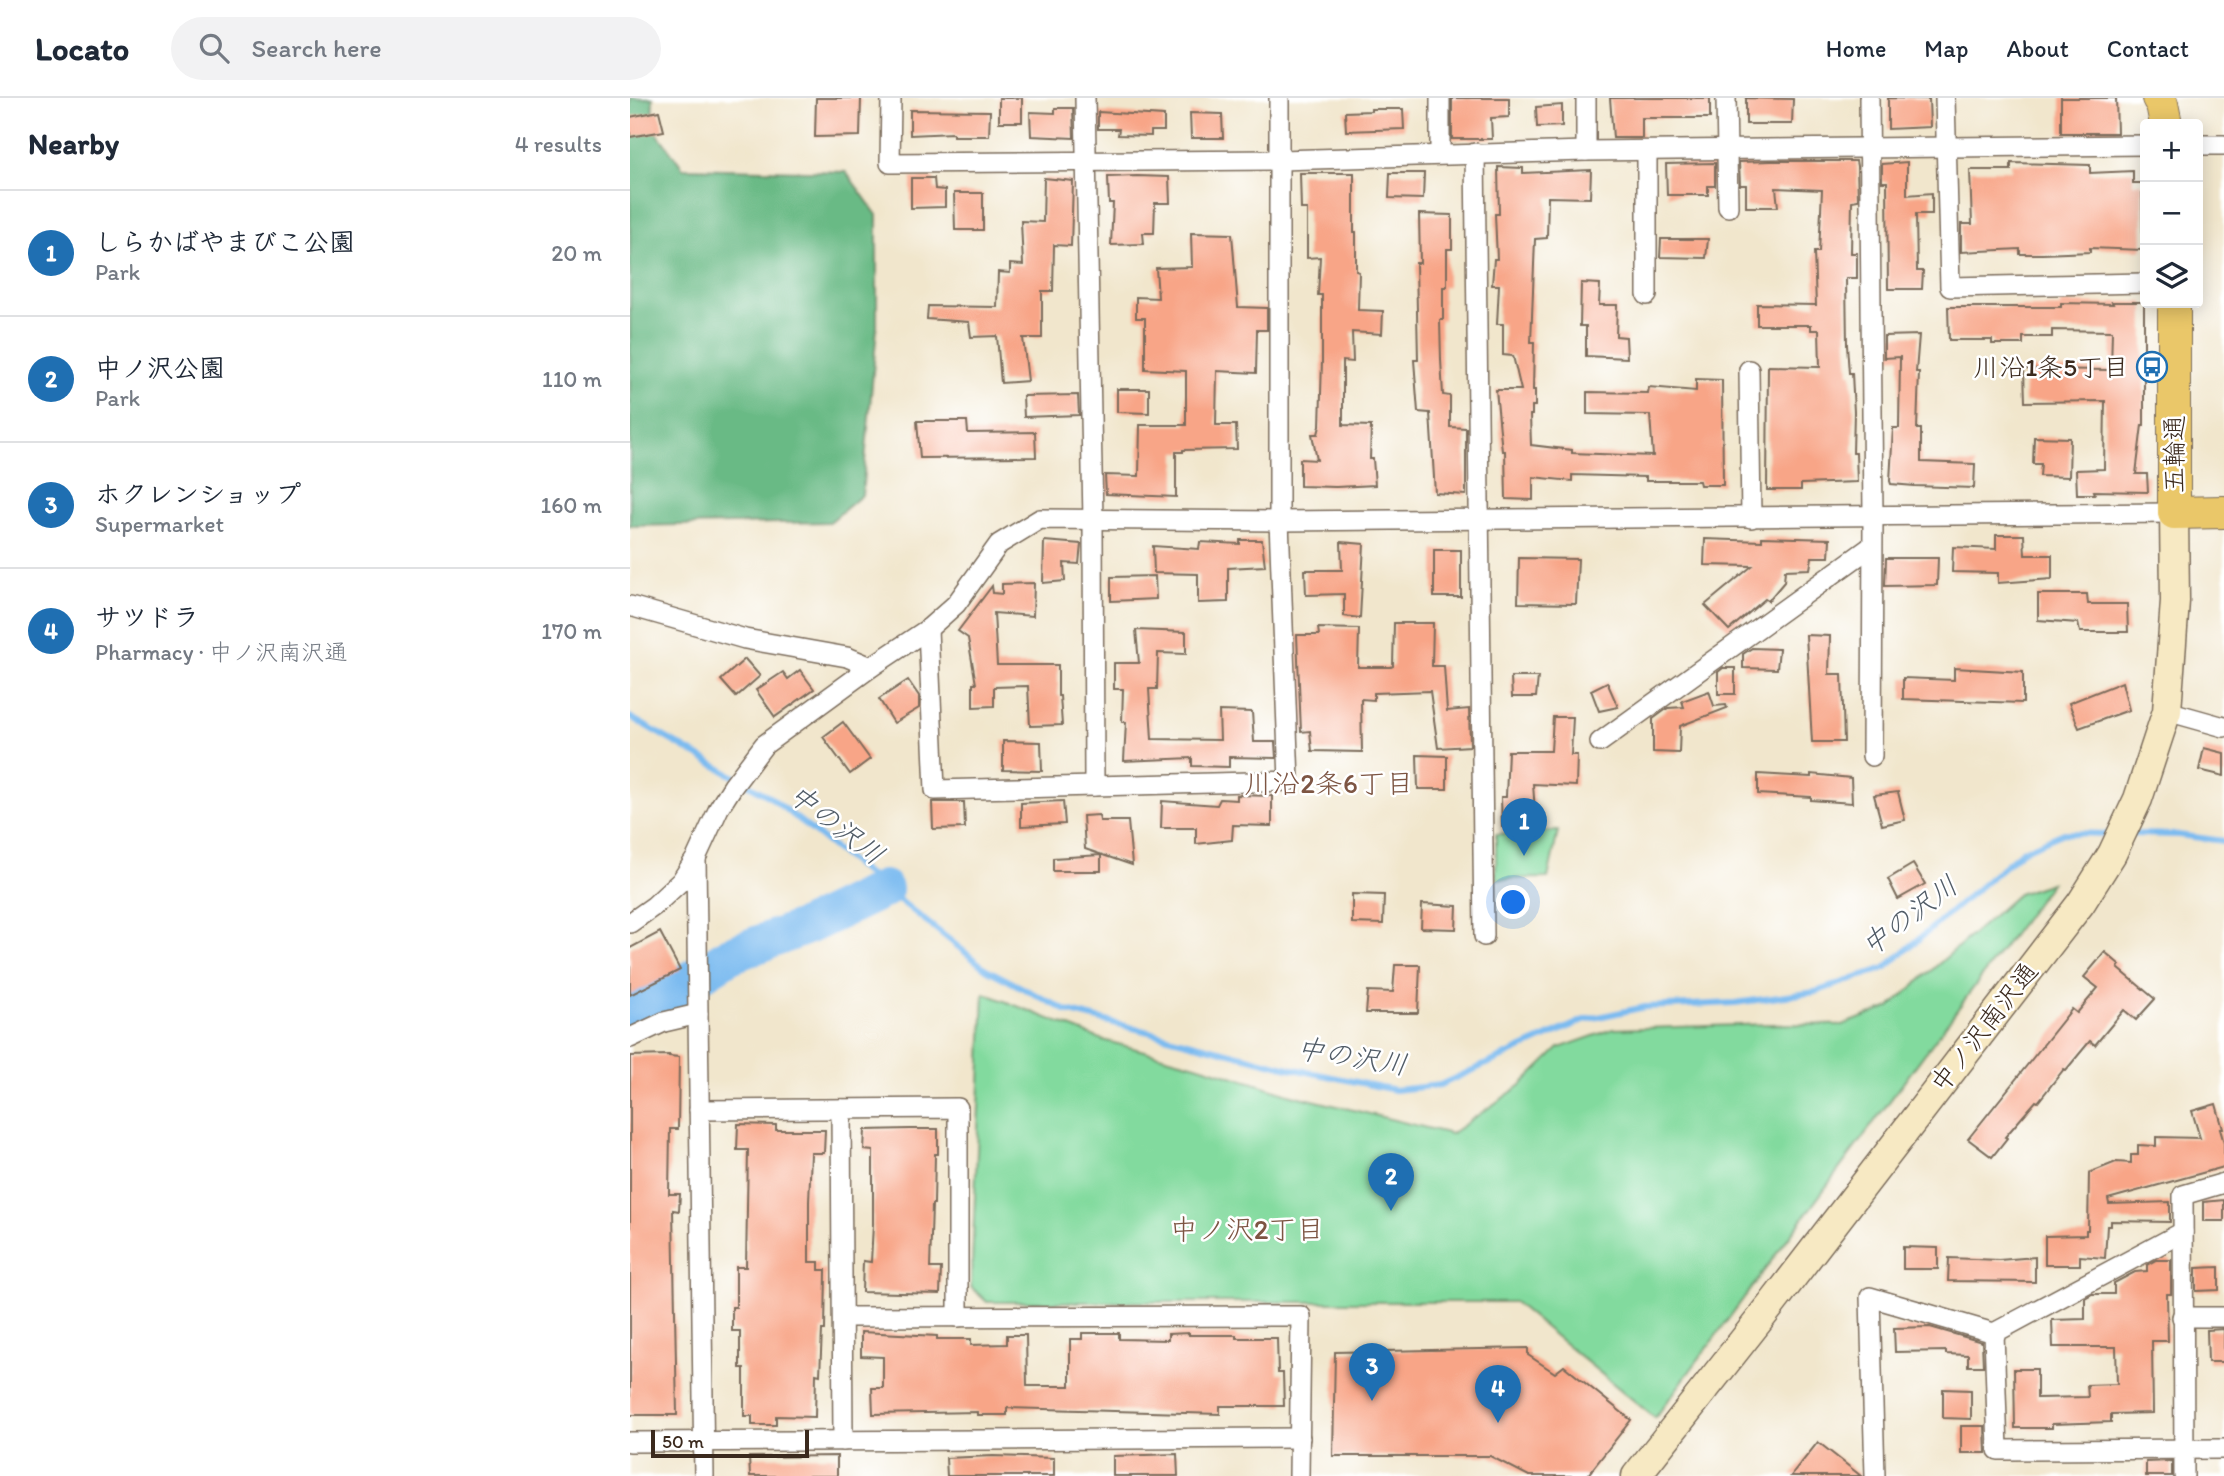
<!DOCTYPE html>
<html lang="en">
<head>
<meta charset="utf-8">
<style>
  :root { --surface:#fff; --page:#f2f2f3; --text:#1f2937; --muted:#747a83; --line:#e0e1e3; --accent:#1f6fb2 }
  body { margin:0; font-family:Itim,"Klee One",sans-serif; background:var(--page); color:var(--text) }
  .controls { position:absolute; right:21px; top:21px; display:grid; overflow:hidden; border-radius:7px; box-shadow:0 4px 18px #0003 }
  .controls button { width:63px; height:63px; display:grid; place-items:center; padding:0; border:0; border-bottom:2px solid var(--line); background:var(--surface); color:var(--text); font:35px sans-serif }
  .scale { position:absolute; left:21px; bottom:18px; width:158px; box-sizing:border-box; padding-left:7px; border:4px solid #3b2a1e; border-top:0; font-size:19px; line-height:24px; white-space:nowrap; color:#3b2a1e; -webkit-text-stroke:5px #fff; paint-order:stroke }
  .you { position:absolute; left:884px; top:805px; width:24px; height:24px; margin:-18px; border:5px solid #fff; border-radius:50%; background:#1a73e8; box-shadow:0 0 0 10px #1a73e833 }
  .badge { display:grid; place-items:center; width:46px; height:46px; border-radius:50%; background:var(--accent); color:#fff; font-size:23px; font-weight:700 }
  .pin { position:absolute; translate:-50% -58px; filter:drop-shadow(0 2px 4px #0008) }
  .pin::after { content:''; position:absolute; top:37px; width:24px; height:21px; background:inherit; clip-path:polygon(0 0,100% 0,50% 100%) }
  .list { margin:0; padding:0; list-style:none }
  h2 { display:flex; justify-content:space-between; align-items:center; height:91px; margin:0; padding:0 28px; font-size:30px }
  h2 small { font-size:23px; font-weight:400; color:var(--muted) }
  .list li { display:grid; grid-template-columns:46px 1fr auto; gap:21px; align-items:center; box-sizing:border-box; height:126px; padding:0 28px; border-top:2px solid var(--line) }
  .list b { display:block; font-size:26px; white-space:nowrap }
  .list p { margin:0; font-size:23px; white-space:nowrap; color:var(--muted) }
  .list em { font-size:23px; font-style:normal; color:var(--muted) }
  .icon { flex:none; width:38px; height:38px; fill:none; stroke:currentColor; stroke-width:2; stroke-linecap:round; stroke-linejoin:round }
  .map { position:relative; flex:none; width:1594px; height:1378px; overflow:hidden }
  header { display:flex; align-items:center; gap:42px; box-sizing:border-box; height:98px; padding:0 35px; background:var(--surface); border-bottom:2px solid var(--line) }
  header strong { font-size:33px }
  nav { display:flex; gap:38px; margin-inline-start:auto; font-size:24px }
  .search { width:490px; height:63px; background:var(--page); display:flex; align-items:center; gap:18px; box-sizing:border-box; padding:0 24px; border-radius:38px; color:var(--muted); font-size:26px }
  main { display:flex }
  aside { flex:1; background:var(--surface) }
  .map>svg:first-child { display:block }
</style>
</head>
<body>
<header>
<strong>Locato</strong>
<div class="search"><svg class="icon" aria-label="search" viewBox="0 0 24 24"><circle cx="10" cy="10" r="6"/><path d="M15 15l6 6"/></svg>Search here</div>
<nav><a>Home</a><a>Map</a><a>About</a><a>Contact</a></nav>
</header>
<main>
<aside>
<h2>Nearby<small>4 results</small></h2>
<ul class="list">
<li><span class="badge">1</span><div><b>しらかばやまびこ公園</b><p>Park</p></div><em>20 m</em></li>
<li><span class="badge">2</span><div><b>中ノ沢公園</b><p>Park</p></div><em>110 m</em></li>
<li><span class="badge">3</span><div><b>ホクレンショップ</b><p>Supermarket</p></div><em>160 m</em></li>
<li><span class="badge">4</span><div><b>サツドラ</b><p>Pharmacy · 中ノ沢南沢通</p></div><em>170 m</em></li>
</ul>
</aside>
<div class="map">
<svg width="1594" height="1378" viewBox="0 0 1594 1378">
  <rect width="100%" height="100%" fill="#fff"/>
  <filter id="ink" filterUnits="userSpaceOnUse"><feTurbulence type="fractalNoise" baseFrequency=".0143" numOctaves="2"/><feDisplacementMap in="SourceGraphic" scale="14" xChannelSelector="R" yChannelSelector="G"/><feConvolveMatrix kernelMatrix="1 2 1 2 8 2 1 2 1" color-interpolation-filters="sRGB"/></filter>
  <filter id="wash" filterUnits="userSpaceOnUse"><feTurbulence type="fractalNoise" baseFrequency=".00686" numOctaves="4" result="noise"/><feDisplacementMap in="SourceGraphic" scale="28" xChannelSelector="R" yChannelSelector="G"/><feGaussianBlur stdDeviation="1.57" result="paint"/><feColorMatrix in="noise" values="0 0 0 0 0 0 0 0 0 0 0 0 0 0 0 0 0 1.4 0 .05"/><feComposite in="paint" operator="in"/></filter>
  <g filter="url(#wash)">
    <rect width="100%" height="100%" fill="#f1e6cc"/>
    <g fill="#82da9e" stroke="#5e825e" stroke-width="2">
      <path d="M928,733L918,780L866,781V736Z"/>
      <path d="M1421,785L1025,1320L884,1204H357L341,1189L354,895L473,942L566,967L662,997L821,1036L890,988L929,950L983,931L1142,926L1213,927L1260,909L1388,796Z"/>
    </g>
    <path fill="#69ba85" stroke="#527252" stroke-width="2" d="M0,0H23L22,28L53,70L216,74L247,117V230L232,397L200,424L0,428Z"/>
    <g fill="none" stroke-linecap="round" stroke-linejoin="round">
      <g stroke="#7cbbf0" stroke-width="6">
        <path d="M0,619L140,699L356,871L437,913L659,970L765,992L810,987L954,922L1015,909L1105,905L1185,894L1255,870L1392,753L1434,735L1482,736"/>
        <path d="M1500,736L1548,737L1594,743"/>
      </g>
      <path stroke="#7cbbf0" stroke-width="38" d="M0,916L34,899L100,857L177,828L254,791"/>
    </g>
    <g id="blocks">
      <g fill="#f8a587">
        <path d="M186,0H231L230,38L185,39Z"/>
        <rect x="369" y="0" width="23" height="24"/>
        <path d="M822,0H879V19L861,20L862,41H822Z"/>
        <path d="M980,0H1080V20H1012V40H983Z"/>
        <path d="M1116,0L1163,1L1162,26H1116Z"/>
        <path d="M1258,0L1299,1L1300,29L1258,31Z"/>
        <path d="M1431,0H1486L1487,35H1431Z"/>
        <path d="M932,7V28L907,29L906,9Z"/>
        <path d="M425,10H443L444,40L401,38L400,14L425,15Z"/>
        <path d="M741,11H773L774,31L716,33L715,14L741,13Z"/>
        <path d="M280,12L360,13L359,38H323V35L280,37Z"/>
        <path d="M29,13L34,33L0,39V19Z"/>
        <path d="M468,14L534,18V33H521V38L488,37L489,31H468Z"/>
        <path d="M560,15L592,16L593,40H561Z"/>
        <path d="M1141,63H1226L1227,68L1228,102L1222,103L1221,155H1227V180H1216L1217,247L1219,275H1222L1224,314L1223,355H1226L1227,384L1171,386V392H1137L1138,268L1190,269L1189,232H1181V227H1127V206L1186,207L1184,154H1189L1192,92L1146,90L1148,109H1116V87H1110L1109,64Z"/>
        <path d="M1277,64V97L1302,95V116H1286L1287,173H1293L1292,191H1258L1257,84H1252V66Z"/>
        <path d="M1085,65V88H1078V97H1037L1036,66Z"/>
        <path d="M1381,65L1460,67V75L1503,73V85H1512L1513,152L1460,150V154L1412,156H1390V151L1331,154V126H1342L1340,72H1381Z"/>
        <path d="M868,69L893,70V75L961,72L960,100L918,99L917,140L905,141L901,244H904L903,292H905V308H902V317H900L901,347L942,352V355L1023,358L1020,317L957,316V294L1018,295L1019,289L1066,293V281L1092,282L1093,387H1070L1069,383H1016V379L942,377V383L903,379V402L876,401L875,353H872L866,292H891L883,258L873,257V226H867L869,187H862L864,161H867L865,116H869Z"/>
        <path d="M670,75H724V134H726V173L729,174L728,212L753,213L752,236L722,234L723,264L713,263V327L741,328L740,361H743L745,387L706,389L670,388V361L687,362L682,336H688L690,328L692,263V197H688L690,159L677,160V111H671Z"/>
        <path d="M760,75H794L793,101L759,100Z"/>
        <path d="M507,78L539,79L540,105H525L524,135H513L514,146L481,147L483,105H479L478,79Z"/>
        <path d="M281,80H304L305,91L315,92V109L281,110Z"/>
        <path d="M414,80L443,83L441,148L424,147L423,193H412V240H393L398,283L371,285L367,238L341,239L339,224L297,221L298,208L367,209L368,174L380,175V166L393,167L391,123L413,124Z"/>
        <path d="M324,95H353V132H325Z"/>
        <path d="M789,116L822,117V151H817V189H813V222H810L811,262L813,297L820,298V329L836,330V397L805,395L800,315L788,314L784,262H788L786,165H790Z"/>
        <path d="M561,135L602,136L608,209L637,210V232H627L626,275L587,273L586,327H606L607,351L553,352V354H546V399L476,396L475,377L509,378L510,327H556V273L515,271V220H506V199L528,200L526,170L562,169Z"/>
        <path d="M1031,141H1078L1076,160L1030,159Z"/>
        <path d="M951,185L970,186L969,207H987L986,238L996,239L997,260L956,258V228H950Z"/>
        <path d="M1482,204H1514V327H1512L1506,376H1517L1518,394L1464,393L1465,396H1447L1446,372L1474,371L1475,303L1395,304L1394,271L1481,272L1482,233L1422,232V239H1393V246H1362V242H1319L1318,209H1431V205L1483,206Z"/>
        <path d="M1289,237L1286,274H1289L1287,331H1291V364L1345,366L1344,390L1285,388L1261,386L1260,383L1263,330H1269L1270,259L1254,260V238Z"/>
        <path d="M487,291H519V315L487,314Z"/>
        <path d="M448,297L449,317L394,319L393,298Z"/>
        <path d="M287,323H337L338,335L405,334L406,359L290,360Z"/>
        <path d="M1404,339L1440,340L1439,379L1410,378L1411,366H1403Z"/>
        <path d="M1366,437H1394L1395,457H1422V481L1368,485V475L1322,474L1323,449L1366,451Z"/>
        <path d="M1132,439L1200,441L1199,459H1182L1180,471L1155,472L1154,484L1138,503L1135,501L1099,532L1075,507L1122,468L1074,467L1075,441L1132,443Z"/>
        <path d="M610,442H632L635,468L598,470V504L568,505V476L524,475L523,448L569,451L570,444L610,446Z"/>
        <path d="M414,443L451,446L449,466L434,465L435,483L413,485Z"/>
        <path d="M711,444L734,446L730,520L714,518V496L676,497L675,472H712Z"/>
        <rect x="804" y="452" width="27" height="47"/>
        <path d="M889,460L948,461L946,506L888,505Z"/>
        <path d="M1256,460H1308L1307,487L1255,488Z"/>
        <path d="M525,478L526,501L481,503V479Z"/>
        <path d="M404,485L403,518L364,515L367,567H428V598H430L432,627L400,628L398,588L364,589V608L343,609V586H346L338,540L328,533L362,488L363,495L372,496V486Z"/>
        <path d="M1408,496H1457L1458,506H1497L1498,534H1450L1448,525L1408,522Z"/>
        <path d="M764,525H803L802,568H814L817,613L839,611L840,648L808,650L800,593L744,595V602L731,601L732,654L682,653L680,633L671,634L667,537H689L688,530L729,531L728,569H761L763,568Z"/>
        <path d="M506,532L556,534V556L528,555L527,591H519L522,641L590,642L589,613L622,614L624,644H645L646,660L599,659V669L562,668V660L494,663L496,624H492L493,591H484V565H509Z"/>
        <path d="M1176,537L1200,538L1199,576H1212L1214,644H1182Z"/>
        <path d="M1122,550L1149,551L1147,571L1113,570V556Z"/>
        <path d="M115,561L130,578L106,599L91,582Z"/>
        <path d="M1093,570H1105V596H1088V574Z"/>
        <path d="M1324,570L1393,574V605L1273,601V580L1324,582Z"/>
        <path d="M170,572L184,591L145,619L126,592L153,574L158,581Z"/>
        <path d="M881,579H908L906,599H882Z"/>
        <path d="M278,582L289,598V610L264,625L249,601Z"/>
        <path d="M977,584L988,609L969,613L961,592Z"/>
        <path d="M1492,584L1499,612L1449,630L1439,605Z"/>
        <path d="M1079,593L1084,608L1096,607L1097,610L1050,628L1049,655L1023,654V621L1038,610L1054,609L1052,603Z"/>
        <path d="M923,619H943L941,657H947L946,688L903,686L906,728L872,729L871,699H876L878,653H921Z"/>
        <path d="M213,624L240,661L220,676L193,639Z"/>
        <path d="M373,643L411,644L412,673L373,672Z"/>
        <path d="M1574,650L1594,655V678L1569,672Z"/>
        <path d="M787,657L817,658V691H788Z"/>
        <path d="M1128,676L1181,679V676L1221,680L1222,705L1181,702V699L1128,696Z"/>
        <path d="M1268,694L1275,722L1252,727L1244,697Z"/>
        <path d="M607,697L642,698V728L603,727L602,742L566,746V730H531L532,703L587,707L590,701L607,702Z"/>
        <path d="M433,703L435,726L391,728V705Z"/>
        <path d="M302,704H334L335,730L303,731Z"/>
        <path d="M469,717L470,723H498L502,767L455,751L453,718Z"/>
        <path d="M471,757V773H423V760Z"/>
        <path d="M1283,766L1295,786L1268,801L1258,781Z"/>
        <path d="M722,796L754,797L753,826L722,825Z"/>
        <path d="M792,806L827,808L826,831L791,830Z"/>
        <path d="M30,834L50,872L0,897V850Z"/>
        <path d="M1475,854L1490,867L1488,870L1525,901L1506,922L1494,912L1465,947L1460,943L1436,972L1434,971L1408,1004L1406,1003L1375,1039L1377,1040L1362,1059L1338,1041L1442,911L1447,915L1468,890L1454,879Z"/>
        <path d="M765,867H790L788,915H736L738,893L763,894Z"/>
        <path d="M39,957V958L49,959L48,1031H40L39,1096H50L49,1113L43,1112L47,1317H0V958Z"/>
        <path d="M1586,1006L1593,1031H1590L1594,1045V1069L1478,1101L1479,1106L1540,1104V1124L1481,1123V1128H1477L1475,1160L1450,1158V1167H1415V1138L1456,1137V1132H1458L1459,1075L1486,1064L1501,1065V1057H1508V1047L1526,1048V1039L1570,1040L1562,1013Z"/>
        <path d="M108,1026L146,1027V1032H195L194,1055H181L179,1104V1164H189V1172H196L195,1232H192L190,1277L186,1276L185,1319L146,1318V1327H122V1318H114V1270H110V1233H102V1209H106V1169H116L118,1052H107Z"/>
        <path d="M280,1031H308V1056H305L304,1106H302L300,1170H311L310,1196L232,1194L233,1163L241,1164L243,1126V1053L234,1052L235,1032Z"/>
        <path d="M1594,1102V1123H1573V1104Z"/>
        <path d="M1273,1149L1308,1150V1171H1273Z"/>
        <path d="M1405,1159V1184L1318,1183L1319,1160L1369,1162Z"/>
        <path d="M1526,1162H1541V1196H1537L1538,1243H1522L1523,1315L1481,1316V1324L1422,1326V1330H1385L1384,1271H1407V1300L1458,1299L1457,1287L1487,1286L1486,1249H1423L1422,1222L1455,1221V1200L1462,1196H1484V1185L1505,1174L1517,1173V1167Z"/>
        <path d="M1589,1169V1192L1566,1193V1170Z"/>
        <path d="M1300,1229L1352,1244L1353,1268H1338V1257L1316,1256V1253L1265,1254L1264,1230Z"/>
        <path d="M1594,1231V1264H1578L1577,1232Z"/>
        <path d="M231,1234L307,1238V1241H341V1247L377,1246V1237H396L397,1288H440V1241H452V1235H489V1241L538,1242V1236L559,1235V1237H606V1240H647L648,1275H653L654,1308H590V1316L377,1310V1317H347V1314L243,1316L242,1290H253V1259L231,1258Z"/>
        <path d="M898,1250V1257L925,1275L934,1268L1001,1322L957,1378H899L860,1358H703L705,1254Z"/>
        <path d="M1313,1291L1341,1292V1321L1313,1320Z"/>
        <path d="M1331,1328H1355L1356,1355H1331Z"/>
        <path d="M1188,1344L1231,1378H1161Z"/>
        <path d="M547,1356L548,1378H483V1358Z"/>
        <path d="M207,1358V1378H120L119,1359Z"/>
        <path d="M363,1358L424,1360V1378H317L316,1360Z"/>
        <path d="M1542,1363V1378H1516V1364Z"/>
      </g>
    </g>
  </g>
  <g filter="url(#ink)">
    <use href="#blocks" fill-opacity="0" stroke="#7b6c5b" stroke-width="2"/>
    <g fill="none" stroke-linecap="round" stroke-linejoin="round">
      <g stroke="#7b6c5b" stroke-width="22">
        <g id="street">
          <path d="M261,0L260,65L650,62L956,53L1515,47"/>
          <path d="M455,0L463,423L464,688L659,683L649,423V0"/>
          <path d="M956,0V53"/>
          <path d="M1096,0L1098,109"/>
          <path d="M1239,0L1243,418L1242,658"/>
          <path d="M1315,0L1320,189L1515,185"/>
          <path d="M1568,47H1594"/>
          <path d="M1017,53V197"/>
          <path d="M845,55L854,838"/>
          <path d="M810,56V0"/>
          <path d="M1119,272L1121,420"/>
          <path d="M0,508L115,541L217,559L241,569"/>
          <path d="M298,531L305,692L464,688"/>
          <path d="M1537,613L1594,629"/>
          <path d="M970,644L1242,448"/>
          <path d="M66,761L74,1378"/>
          <path d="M0,825L24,808L51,783L66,760L89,710L103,688L134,647L241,569L298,531L326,506L369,446L410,421L649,423L1544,415"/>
          <path d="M0,940L34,924L68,916"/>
          <path d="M211,1011L213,1343"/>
          <path d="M69,1012L328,1010V1219"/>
          <path d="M213,1219L671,1218L669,1378"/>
          <path d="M1552,1219H1594"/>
          <path d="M1364,1235L1368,1352L1594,1351"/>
          <path d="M0,1344L670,1340"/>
          <path d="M1245,1378L1240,1199L1364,1235L1553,1134"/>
          <path d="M1554,1378L1553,1097L1594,1085"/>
        </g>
      </g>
      <g stroke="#7b6c5b" stroke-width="31">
        <path id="secondary" d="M1006,1378L1142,1206L1451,805L1482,756L1508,701L1537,613L1545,503L1544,415"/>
      </g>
      <g stroke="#7b6c5b" stroke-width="34">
        <g id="primary">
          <path d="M1528,0L1532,6L1536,26"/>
          <path d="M1544,205V415L1594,414"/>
        </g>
      </g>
      <use href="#street" stroke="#fff" stroke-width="19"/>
      <use href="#secondary" stroke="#f7e9c3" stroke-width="28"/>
      <use href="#primary" stroke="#eac769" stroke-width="32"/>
    </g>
  </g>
  <defs>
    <g id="bus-ring" transform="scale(1.575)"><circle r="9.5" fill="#fff" stroke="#1f6fb2" stroke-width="1.5"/><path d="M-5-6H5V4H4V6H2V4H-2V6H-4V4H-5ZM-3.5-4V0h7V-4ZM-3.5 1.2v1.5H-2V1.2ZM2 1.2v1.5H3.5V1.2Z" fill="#1f6fb2"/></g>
  </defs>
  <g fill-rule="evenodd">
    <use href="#bus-ring" x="1522" y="269"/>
  </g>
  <g text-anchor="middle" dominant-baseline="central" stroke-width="5" stroke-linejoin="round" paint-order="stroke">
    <g font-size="26" fill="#3b2a1e" stroke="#fff" text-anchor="end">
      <text x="1499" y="269">川沿1条5丁目</text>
    </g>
    <g font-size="26" fill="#3b2a1e" stroke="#fff">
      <text transform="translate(1544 356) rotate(-90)">五輪通</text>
      <text transform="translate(1354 929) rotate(-52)">中ノ沢南沢通</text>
    </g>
    <g font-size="28" fill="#7d5543" stroke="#fff">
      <text x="699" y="685">川沿2条6丁目</text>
      <text x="617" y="1131">中ノ沢2丁目</text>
    </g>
    <g font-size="28" font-style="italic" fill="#525d68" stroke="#fff">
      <text transform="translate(207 726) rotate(38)">中の沢川</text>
      <text transform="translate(1279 817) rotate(-37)">中の沢川</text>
      <text transform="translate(722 958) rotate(9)">中の沢川</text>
    </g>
  </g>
</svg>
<div class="controls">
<button>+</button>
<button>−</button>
<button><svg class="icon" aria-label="layers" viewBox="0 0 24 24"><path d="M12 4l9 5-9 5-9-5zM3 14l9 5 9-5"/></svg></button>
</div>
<div class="scale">50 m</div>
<div class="you"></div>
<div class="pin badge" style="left:894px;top:758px">1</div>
<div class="pin badge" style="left:761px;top:1113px">2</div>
<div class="pin badge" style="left:742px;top:1303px">3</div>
<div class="pin badge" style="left:868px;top:1325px">4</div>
</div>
</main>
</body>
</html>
